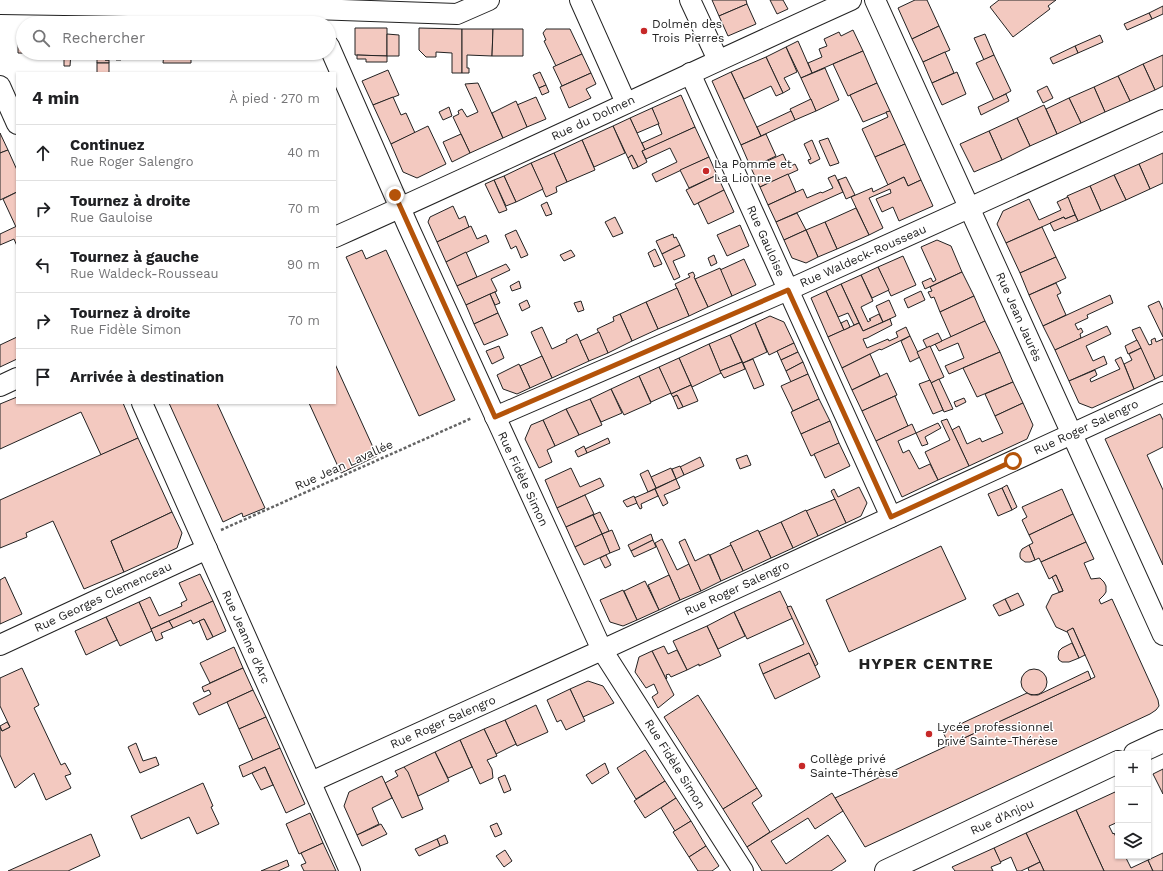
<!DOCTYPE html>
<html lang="fr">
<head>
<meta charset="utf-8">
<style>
  :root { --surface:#fff; --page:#f6f6f6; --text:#202124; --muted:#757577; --line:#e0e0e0 }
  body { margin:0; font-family:"Work Sans",sans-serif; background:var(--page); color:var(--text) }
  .controls { position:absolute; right:12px; bottom:12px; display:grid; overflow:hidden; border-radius:0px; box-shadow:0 1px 3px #0004 }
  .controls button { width:36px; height:36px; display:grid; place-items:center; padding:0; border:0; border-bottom:1px solid var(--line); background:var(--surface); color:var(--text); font:20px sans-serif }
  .stop { position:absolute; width:12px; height:12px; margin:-9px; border:3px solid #b45309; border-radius:50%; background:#fff }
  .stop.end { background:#b45309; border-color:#fff; box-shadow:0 1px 4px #0008 }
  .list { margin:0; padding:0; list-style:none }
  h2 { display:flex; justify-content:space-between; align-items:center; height:52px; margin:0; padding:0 16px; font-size:17px }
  h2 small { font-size:13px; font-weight:400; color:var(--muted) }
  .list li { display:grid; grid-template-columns:26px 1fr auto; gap:12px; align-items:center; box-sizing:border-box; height:56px; padding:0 16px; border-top:1px solid var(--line) }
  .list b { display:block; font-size:15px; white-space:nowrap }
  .list p { margin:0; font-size:13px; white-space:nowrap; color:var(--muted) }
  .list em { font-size:13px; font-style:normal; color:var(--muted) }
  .icon { flex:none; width:22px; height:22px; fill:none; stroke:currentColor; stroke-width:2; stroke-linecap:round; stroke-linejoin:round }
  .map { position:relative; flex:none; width:1163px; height:871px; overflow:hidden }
  .search { position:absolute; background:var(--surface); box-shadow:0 1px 3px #0004; left:16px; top:16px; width:320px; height:44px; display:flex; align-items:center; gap:10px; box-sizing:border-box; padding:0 14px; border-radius:22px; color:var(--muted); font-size:15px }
  .panel { position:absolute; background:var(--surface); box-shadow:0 1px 3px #0004; left:16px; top:72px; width:320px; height:332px; border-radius:0px }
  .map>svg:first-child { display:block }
</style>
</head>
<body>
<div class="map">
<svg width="1163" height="871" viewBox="0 0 1163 871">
  <rect width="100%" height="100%" fill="#fff"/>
  <g fill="#f3c9c0" stroke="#222">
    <path d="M712,0H746L747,4L719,16Z"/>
    <path d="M770,0H783L788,9L777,14Z"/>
    <path d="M915,0H927L939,26L912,39L898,8Z"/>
    <path d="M999,0H1056L1048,6L1050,9L1013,37L990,7Z"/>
    <path d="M747,4L756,24L728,36L719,16Z"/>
    <path d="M1163,6V14L1152,19L1149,13Z"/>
    <path d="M1149,13L1152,19L1127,30L1124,24Z"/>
    <path d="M939,26L950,50L923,62L912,39Z"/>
    <path d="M355,28H387V56L355,55Z"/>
    <path d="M419,28L462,29V73H452V53L436,52V57H426L419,50Z"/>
    <path d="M462,29H493L492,56L467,55V68H469V73H462Z"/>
    <path d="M493,29H523V56H492Z"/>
    <path d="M546,29H570L582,54L556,66L544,41L546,40L543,33Z"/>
    <path d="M853,30L863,51L812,73L808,63L822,57L819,49L827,46L824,39L839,32L841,36Z"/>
    <path d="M18,34H23V53L64,54L18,53Z"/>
    <path d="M387,34L399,35V56H387Z"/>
    <path d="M985,34L994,55L984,60L974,38Z"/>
    <path d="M1100,35L1103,42L1078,53L1075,46Z"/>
    <path d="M798,41L812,73L801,78L786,47Z"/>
    <path d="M1075,46L1078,53L1053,64L1050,58Z"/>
    <path d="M786,47L797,72L784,78L790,89L783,93L766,57Z"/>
    <path d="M863,51L877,83L848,96L833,64Z"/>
    <path d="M945,52L954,73L932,83L923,62Z"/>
    <path d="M64,53H71L70,66H64Z"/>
    <path d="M97,53H105V60H109V63H97Z"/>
    <path d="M105,53H136V55L135,57H121V60H116V57H109V60H105Z"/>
    <path d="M136,53H164V56L136,55Z"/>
    <path d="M164,53H200V58H191V63H163Z"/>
    <rect x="225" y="53" width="28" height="5"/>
    <path d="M582,54L591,73L562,86L553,67Z"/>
    <path d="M357,55L387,56V62H366V59H357Z"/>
    <path d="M994,55L1011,91L994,100L976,63Z"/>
    <path d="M1163,55V86L1155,90L1143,64Z"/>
    <path d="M766,57L783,93L776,96L771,86L744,99L731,72Z"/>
    <rect x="97" y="63" width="12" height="10"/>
    <path d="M1143,64L1155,90L1130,101L1118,76Z"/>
    <path d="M825,68L839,100L816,111L801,78Z"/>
    <path d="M388,70L399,95L373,105L362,81Z"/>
    <path d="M540,72L546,85L539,88L533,75Z"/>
    <path d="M731,72L761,136L741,145L712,81Z"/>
    <path d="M957,72L966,94L942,105L932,83Z"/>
    <path d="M591,73L596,84L586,89L591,98L569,108L560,87Z"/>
    <path d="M1118,76L1130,101L1105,112L1094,87Z"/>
    <path d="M478,83L503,138L470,153L453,117L459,114L458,111L462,109L467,117L478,112L465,84Z"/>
    <path d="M877,83L890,111L863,122L850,95Z"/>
    <path d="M546,85L549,92L542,95L539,88Z"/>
    <path d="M1047,86L1053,98L1043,103L1037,91Z"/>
    <path d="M1094,87L1105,112L1081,123L1069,98Z"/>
    <path d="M1006,94L1009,101L981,115L978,107Z"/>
    <path d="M681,95L695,127L645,150L642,143L662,134L652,108Z"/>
    <path d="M393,97L401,115L406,113L415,133L391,144L373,105Z"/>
    <path d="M536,97L546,119L527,127L517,105Z"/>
    <path d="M1069,98L1081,123L1057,134L1046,109Z"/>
    <path d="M811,99L816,111L795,120L790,109Z"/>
    <path d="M516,101L527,127L503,138L492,113Z"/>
    <path d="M1044,105L1057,134L1030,146L1017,118Z"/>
    <path d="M449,107L452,116L443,120L439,112Z"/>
    <path d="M652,108L659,124H658L637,133L630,118Z"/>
    <path d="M791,111L795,120L761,136L757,127Z"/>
    <path d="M890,111L905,144L875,157L862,129L888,117L886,112Z"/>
    <path d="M630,118L645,150L642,151L647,162L638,167L632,155L628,158L613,126Z"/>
    <path d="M1017,118L1030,146L1002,160L989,131Z"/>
    <path d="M428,126L446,164L417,178L403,172L391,144Z"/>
    <path d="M613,126L625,153L594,167L582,140Z"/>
    <path d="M695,127L709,157L656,182L652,174L677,162L670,148L646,159L642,151Z"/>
    <path d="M989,131L1002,160L974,172L960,144Z"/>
    <path d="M0,133L8,150L0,153Z"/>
    <path d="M461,134L470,153L452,162L443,142Z"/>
    <path d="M766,134L776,156L751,168L741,145Z"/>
    <path d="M828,138L839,163L830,166L819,141Z"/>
    <path d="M582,140L595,170L567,182L554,153Z"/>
    <path d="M812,140L820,159L810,164L808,160L811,159L804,144Z"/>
    <path d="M905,144L921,180L908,186L904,177L888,185L875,157Z"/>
    <path d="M8,150L17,170V192L0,200V153Z"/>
    <path d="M554,153L567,182L556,187L557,192L546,197L531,163Z"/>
    <path d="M1163,153V183L1150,189L1139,164Z"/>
    <path d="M783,154L789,167L795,164L798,170L760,187L751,168Z"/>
    <path d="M632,155L638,167L633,169L628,158Z"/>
    <path d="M709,157L717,175L689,188L680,170Z"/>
    <path d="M531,163L543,189L516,202L504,176Z"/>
    <path d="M1139,164L1150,189L1126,200L1114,175Z"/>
    <path d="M788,174L796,192L768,205L760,187Z"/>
    <path d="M717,175L724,190L694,205L686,190Z"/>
    <path d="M835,175L843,192L776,222L768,205L803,189L807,198L821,192L822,193L833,188L828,178Z"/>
    <path d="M1114,175L1126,200L1101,211L1090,186Z"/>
    <path d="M504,176L516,202L506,206L494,180Z"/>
    <path d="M846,177L855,195L846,199L838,180Z"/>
    <path d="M904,177L908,186L921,180L933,206L899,221L893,207L882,212L876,199L891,193L890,189L869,198L883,228L869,235L851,197L872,188L873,192Z"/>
    <path d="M494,180L507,210L499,213L485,184Z"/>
    <path d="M1090,186L1101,211L1078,221L1067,196Z"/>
    <path d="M724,190L734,212L708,224L698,203Z"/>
    <path d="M17,192V226L16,227L3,199Z"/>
    <path d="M1068,197L1075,215L1065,219L1064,217L1006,243L997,224L1003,211L1029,199L1039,220L1061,210L1057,202Z"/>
    <path d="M547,202L552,214L546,216L541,205Z"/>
    <path d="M453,206L459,219L465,216L469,227L437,242L428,222L430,217Z"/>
    <path d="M856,208L869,235L837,249L825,222Z"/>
    <path d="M797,213L806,230L784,240L776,222Z"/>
    <path d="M1075,215L1078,221L1054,231L1050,223L1064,217L1065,219Z"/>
    <path d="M615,217L623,233L613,237L605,222Z"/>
    <path d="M825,222L837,249L818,257L806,230Z"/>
    <path d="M740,225L749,246L727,256L717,235Z"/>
    <path d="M17,226V246L14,239L0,245V234Z"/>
    <path d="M471,226L477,239L486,235L489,242L446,262L437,242Z"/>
    <path d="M1042,227L1056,257L1020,273L1006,243Z"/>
    <path d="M516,230L528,255L521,258L516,246L511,249L505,235Z"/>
    <path d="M806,230L818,257L806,263L792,258L784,240Z"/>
    <path d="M673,234L674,238L676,237L680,245L662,254L656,241Z"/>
    <path d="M937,240L951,246L962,272L925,289L922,282L931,278L933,282L936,280L921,247Z"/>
    <path d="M680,245L685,256L673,261L680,277L674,280L662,254Z"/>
    <path d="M655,249L662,264L654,267L648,253Z"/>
    <path d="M362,250L366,259L386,250L455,400L419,416L346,257Z"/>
    <path d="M571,250L575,256L564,261L560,255Z"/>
    <path d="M466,252L477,277L457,286L446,262Z"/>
    <path d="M714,255L717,263L711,266L708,258Z"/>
    <path d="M903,256L916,285L891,296L878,267Z"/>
    <path d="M1056,257L1066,278L1029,295L1020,273Z"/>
    <path d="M744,259L756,285L732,296L720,270Z"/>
    <path d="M506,264L510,270L491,279L497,291L466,305L457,286Z"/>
    <path d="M878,267L889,290L872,298L861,275Z"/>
    <path d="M720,268L732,296L708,307L695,279Z"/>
    <path d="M693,272L695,276L694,277L708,307L689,316L675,284L690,277L688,274Z"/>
    <path d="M962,272L974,296L940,312L934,297L931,298L928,292L932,291L930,287Z"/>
    <path d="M861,275L873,301L861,307L868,322L871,320L869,319L879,314L883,322L863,331L841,284Z"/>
    <path d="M519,281L521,288L512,291L510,286Z"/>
    <path d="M1056,283L1061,293L1057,295L1066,315L1043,326L1029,295Z"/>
    <path d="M841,284L859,323L854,325L848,313L838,317L826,291Z"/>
    <path d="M677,288L689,316L658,329L646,302Z"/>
    <path d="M826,291L844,330L828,337L811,298Z"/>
    <path d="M921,291L925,300L908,308L904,299Z"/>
    <path d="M495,292L500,303L495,305L490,294Z"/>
    <path d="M490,294L498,313L474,324L466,305Z"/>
    <path d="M1110,295L1113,303L1087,315L1088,318L1075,324L1078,330L1081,328L1083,332L1080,334L1081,338L1055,350L1043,326Z"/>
    <path d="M974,296L985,321L951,337L940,312Z"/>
    <path d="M527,300L530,307L522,311L519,304Z"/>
    <path d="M889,300L896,316L883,322L876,306Z"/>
    <path d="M581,301L584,310L578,312L574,303Z"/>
    <path d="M1159,301L1163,310V337L1148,306Z"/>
    <path d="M646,302L658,329L632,341L620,314Z"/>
    <path d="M498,313L508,335L484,345L474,324Z"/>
    <path d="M620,314L632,341L608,353L597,329L614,321L613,317Z"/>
    <path d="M770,316L784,322L794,343L769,355L755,323Z"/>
    <path d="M890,319L892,325L867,338L863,339L867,348L888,339L889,341L898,337L896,332L906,327L910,336L881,350L880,349L842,368L828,337L859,323L863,331Z"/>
    <path d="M847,320L850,327L844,330L841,323Z"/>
    <path d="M985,321L1000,352L949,374L945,366L964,358L958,343L939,351L935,344Z"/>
    <path d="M755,323L767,352L743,363L730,335Z"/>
    <path d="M1107,326L1111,334L1086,346L1093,361L1104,356L1107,364L1069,381L1055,350Z"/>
    <path d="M542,327L552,349L567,342L566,340L577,334L589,361L552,378L531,332Z"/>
    <path d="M1140,327L1149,345L1152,344L1151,340L1155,338L1156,342L1163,339V375L1155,379L1132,330Z"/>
    <path d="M599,332L608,353L589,361L580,341Z"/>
    <path d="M938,333L942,341L927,348L923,340Z"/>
    <path d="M730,335L742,362L720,371L709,344Z"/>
    <path d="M910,336L920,357L910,362L901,341Z"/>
    <path d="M17,337V359L0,367V345Z"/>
    <path d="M1137,340L1141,348L1128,354L1125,346Z"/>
    <path d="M794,343L798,352L781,360L777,351Z"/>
    <path d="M709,344L721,373L692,387L679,358Z"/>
    <path d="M499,346L504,358L492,364L486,351Z"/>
    <path d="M930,346L944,377L931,383L917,352Z"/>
    <path d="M1141,348L1155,379L1134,389L1124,364L1132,360L1129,354Z"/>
    <path d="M798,352L803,362L786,371L781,360Z"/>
    <path d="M1000,352L1013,382L977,397L963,368Z"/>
    <path d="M870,354L880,376L852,390L842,368Z"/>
    <path d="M542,356L552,378L530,388L520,366Z"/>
    <path d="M1121,357L1134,389L1092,408L1079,403L1069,381L1095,370L1097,375L1090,379L1091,382L1120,369L1115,360Z"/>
    <path d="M679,358L691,385L671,394L659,367Z"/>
    <path d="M753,359L764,385L754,389L743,363Z"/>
    <path d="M742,362L745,369L724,378L720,371Z"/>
    <path d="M803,362L808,374L791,382L786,371Z"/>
    <path d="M335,364L377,456L341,473L309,403H335Z"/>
    <path d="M519,364L530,388L517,394L503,389L497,375Z"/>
    <path d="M659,367L671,393L651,402L639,376Z"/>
    <path d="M887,373L897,395L862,411L852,390Z"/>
    <path d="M808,374L819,399L793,411L781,386Z"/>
    <path d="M639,376L651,403L624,415L611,389Z"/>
    <path d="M939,379L953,409L944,412L931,383Z"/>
    <path d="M930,380L943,410L933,414L919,384Z"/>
    <path d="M1013,382L1023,403L995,416L985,394Z"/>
    <path d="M691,385L698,401L683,407L677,395L673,397L671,394Z"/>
    <path d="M611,389L622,413L601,422L590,399Z"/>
    <path d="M677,395L683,407L678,409L673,397Z"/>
    <path d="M895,396L908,426L876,441L862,411Z"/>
    <path d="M17,397V403H123L138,438L101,455L81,412L0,449V404Z"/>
    <path d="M964,398L966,402L956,407L954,402Z"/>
    <path d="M590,399L602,425L579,435L566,409Z"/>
    <path d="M819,399L830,421L801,434L791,412Z"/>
    <path d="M169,403H217L265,508L243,517L242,513L223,522Z"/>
    <path d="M1023,403L1033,425L1027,439L969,466L952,430L959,426L967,444L980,438L982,442L1003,433L995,416Z"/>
    <path d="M566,409L579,435L555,446L543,420Z"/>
    <path d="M1160,414L1163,420V447L1147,455L1163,490V565L1105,439Z"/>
    <path d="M947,419L969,466L938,480L925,452L950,440L941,421Z"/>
    <path d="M543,420L555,446L547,450L552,462L539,468L525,439L531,425Z"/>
    <path d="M830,421L839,443L811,456L801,434Z"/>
    <path d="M938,423L941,428L925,437L928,444L922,446L916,433Z"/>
    <path d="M912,424L916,433L898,441L903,453L909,450L919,469L930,464L938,480L902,497L876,441Z"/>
    <path d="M138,438L172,512L111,541L124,572L84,589L53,521L26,533L27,537L0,548V500Z"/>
    <path d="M608,438L610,443L587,453L585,449Z"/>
    <path d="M839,443L850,466L825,478L814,454Z"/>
    <path d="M584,446L587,453L578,457L575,451Z"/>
    <path d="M747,455L751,465L740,469L736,459Z"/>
    <path d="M700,457L704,466L684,475L680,467Z"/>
    <path d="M680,466L684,475L676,479L672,469Z"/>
    <path d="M571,468L580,487L600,478L604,486L557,508L545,480Z"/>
    <path d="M671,468L676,479L656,488L651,477Z"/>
    <path d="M648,470L656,488L648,492L640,474Z"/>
    <path d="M676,479L680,488L664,495L668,503L663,506L655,489Z"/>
    <path d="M1007,485L1017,507L1012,510L1002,488Z"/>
    <path d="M859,487L867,503L861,516L846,523L831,491L834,489L838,497Z"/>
    <path d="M1002,488L1012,510L998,516L988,494Z"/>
    <path d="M655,489L658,496L641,504L642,508L640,509L634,498Z"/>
    <path d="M1062,489L1073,514L1029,535L1022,520L1027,517L1022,507Z"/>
    <path d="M585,495L594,514L566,527L557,508Z"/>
    <path d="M634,496L637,503L627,507L623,501Z"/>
    <path d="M835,499L846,523L818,536L806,511Z"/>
    <path d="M806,510L818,536L793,548L781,522Z"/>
    <path d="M172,512L182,533L177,548L124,572L111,541Z"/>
    <path d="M600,512L609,531L602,534L593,515Z"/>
    <path d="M1073,514L1086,542L1041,562L1039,558L1035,560L1029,545L1033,543L1029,535Z"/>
    <path d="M593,515L602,534L575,547L566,527Z"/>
    <path d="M781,522L793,548L771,558L759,532Z"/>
    <path d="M612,530L620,549L610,553L602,534Z"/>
    <path d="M758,530L771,558L743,571L730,543Z"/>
    <path d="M602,534L610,553L584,565L575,547Z"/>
    <path d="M651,534L653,540L631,551L628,545Z"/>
    <path d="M662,539L677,570L689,564L701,591L680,600L655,543Z"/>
    <path d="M685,539L695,561L709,554L721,581L701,591L679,542Z"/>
    <path d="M653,540L656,547L634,557L631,551Z"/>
    <path d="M1086,542L1094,559L1084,563L1091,579L1100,578L1104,582L1106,586V592L1104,595L1099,600L1101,604L1112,599L1158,700L1159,706L1156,710L1150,714L865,847L835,798L1095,677L1073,628L1067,632L1056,627L1046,607L1052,595L1063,591L1056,575L1049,579L1041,562Z"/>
    <path d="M731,545L743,571L721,581L710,555Z"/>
    <path d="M1029,545L1035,560L1030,562H1025L1021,559L1020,557V553L1022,549Z"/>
    <path d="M941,546L966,599L849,652L826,600Z"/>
    <path d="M606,555L611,565L605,568L600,558Z"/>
    <path d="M200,574L213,601L151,629L139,602L150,597L159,616L182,606L181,603L187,600L179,583Z"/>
    <path d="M669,575L680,600L659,610L648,585Z"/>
    <path d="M1056,575L1063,591L1059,592L1052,577Z"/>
    <path d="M5,577L22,614L0,624V580Z"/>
    <path d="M645,581L659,610L637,620L624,591Z"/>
    <path d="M623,590L637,620L623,626L610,622L600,600Z"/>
    <path d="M780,591L793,618L747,639L734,612Z"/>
    <path d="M1018,593L1024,605L1011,611L1005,599Z"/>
    <path d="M1005,599L1011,611L999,616L993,605Z"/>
    <path d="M213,601L226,631L213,637L204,619L193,624L191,620L173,628L169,621Z"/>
    <path d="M139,602L152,631L120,646L106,617Z"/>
    <path d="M791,606L818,664L815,666L809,653L763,674L759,664L804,644L787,607Z"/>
    <path d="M734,612L745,636L718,649L707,626Z"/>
    <path d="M106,617L117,640L86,655L75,631Z"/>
    <path d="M204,619L213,637L207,640L199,621Z"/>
    <path d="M169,621L173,628L161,633L163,638L156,641L151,629Z"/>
    <path d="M707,626L721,656L699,666V664L687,670L673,641Z"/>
    <path d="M1073,628L1085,655L1079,658L1067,631Z"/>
    <path d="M1072,643L1079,658L1069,662H1062L1059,660L1058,657L1059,651L1062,648Z"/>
    <path d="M664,646L668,654L677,650L687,670L671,677L669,674L666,675L667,678L666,679L652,651Z"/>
    <path d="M234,647L243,668L210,683L200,663Z"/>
    <path d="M652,651L674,695L658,708L652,697L658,693L654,684L646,688L635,672L639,657Z"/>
    <path d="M809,653L820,677L775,699L763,674Z"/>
    <path d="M22,668L39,705L34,708L61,765L65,763L71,774L65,776L71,788L46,800L34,773L15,788L0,755V727L2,731L10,727L0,706V678Z"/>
    <path d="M243,668L253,690L199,715L193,703L211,694L209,690L204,692L202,687Z"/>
    <circle cx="1034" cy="682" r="13"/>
    <path d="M1088,671L1091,679L949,745L943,732L1027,693L1031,695H1038Z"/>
    <path d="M588,681L603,686L614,703L583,717L570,689Z"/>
    <path d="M570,689L585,721L566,730L561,720L557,722L547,700Z"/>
    <path d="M253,690L266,717L239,729L227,702Z"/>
    <path d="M698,695L757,788L723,809L664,717Z"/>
    <path d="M536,705L548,732L517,746L505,720Z"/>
    <path d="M266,717L280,748L253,760L239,729Z"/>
    <path d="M505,720L516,744L496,754L484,729Z"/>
    <path d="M7,722L10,727L2,731L0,726Z"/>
    <path d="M484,729L497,756L487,760L492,769L493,778L480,784L460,740Z"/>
    <path d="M460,740L472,767L448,778L435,752Z"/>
    <path d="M136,743L143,761L156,757L159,765L140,773L128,747Z"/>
    <path d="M280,748L305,804L286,813L265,767L243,777L239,766Z"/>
    <path d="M645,750L665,781L636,799L617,768Z"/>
    <path d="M435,752L449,781L418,796L404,767Z"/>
    <path d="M605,763L609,773L592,784L586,775Z"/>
    <path d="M265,767L273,785L261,790L252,773Z"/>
    <path d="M404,767L408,772L423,809L402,818L385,783L398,776L395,771Z"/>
    <path d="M1163,769V794L1153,774Z"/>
    <path d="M505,775L511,790L504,793L498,778Z"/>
    <path d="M382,776L392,798L372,808L379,824L357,835L344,806L349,792Z"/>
    <path d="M665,781L676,798L645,818L634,801Z"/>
    <path d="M203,783L213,806L211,807L219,824L197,834L189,817L141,839L131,816Z"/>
    <path d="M757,788L762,796L752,803L770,832L747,847L723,809Z"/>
    <path d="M1115,792L1118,797V822L1109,826L1113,834L1114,833L1118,841V856H1125L1131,868L1148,860L1153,871H1104L1076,810Z"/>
    <path d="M832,793L843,811L815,829L808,818L771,841L786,864L828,835L846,861L831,871H762L747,847Z"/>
    <path d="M676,798L691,821L675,831L661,808Z"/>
    <path d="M1076,810L1104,871H1044L1026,833Z"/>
    <path d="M310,813L323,843L299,854L286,824Z"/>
    <path d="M691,821L706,846L689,857L673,832Z"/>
    <path d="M497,823L502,834L495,837L490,826Z"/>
    <path d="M381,824L387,834L362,846L357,835Z"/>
    <path d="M1026,833L1040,862L1021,871H1017L1011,857L1000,862L994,848Z"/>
    <path d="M91,834L100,856L68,871H8Z"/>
    <path d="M445,835L448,843L440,846L437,839Z"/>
    <path d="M437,839L440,846L419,856L415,849Z"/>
    <path d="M323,843L336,871H304L301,865L306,863L301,853Z"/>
    <path d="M706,846L719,866L712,871H698L689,857Z"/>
    <path d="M994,848L1001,863L991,867L993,871H955L952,867Z"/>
    <path d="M505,850L512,861L504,867L496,856Z"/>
    <path d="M1163,853V871H1153L1148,860Z"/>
    <path d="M287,860L289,866L278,871H261Z"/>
    <path d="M1040,862L1044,871H1029L1028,868Z"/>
  </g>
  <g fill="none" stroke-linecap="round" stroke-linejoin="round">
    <g stroke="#222" stroke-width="22">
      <g id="minor">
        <path d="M580,0L626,103"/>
        <path d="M690,0L718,60"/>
        <path d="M875,0L1163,635"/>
        <path d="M0,4L313,9L457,14L489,0"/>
        <path d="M329,46L408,226L602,650L743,871"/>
        <path d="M690,73L891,517"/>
        <path d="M0,86L17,124"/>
        <path d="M335,237C508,160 678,78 851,0"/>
        <path d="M0,386L17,378"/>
        <path d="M142,403L350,871"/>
        <path d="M495,417L788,290L1163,120"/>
        <path d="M0,645L207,549"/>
        <path d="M311,782L602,650L1163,392"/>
      </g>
    </g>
    <g stroke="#222" stroke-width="24">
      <g id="tertiary">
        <path d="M1135,754L1163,741"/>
        <path d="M886,871L1118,762"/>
      </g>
    </g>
    <path stroke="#646464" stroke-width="2.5" stroke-dasharray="3 2" stroke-linecap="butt" d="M221,530L472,418"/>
    <use href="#minor" stroke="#fff" stroke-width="20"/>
    <use href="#tertiary" stroke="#fff" stroke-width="22"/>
  </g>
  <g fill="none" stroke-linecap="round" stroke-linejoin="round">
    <path stroke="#b45309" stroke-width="5" d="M395,195L495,417L788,290L891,517L1013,461"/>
  </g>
  <g fill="#c62828" stroke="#fff" stroke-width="1.5">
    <circle cx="644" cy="31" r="4"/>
    <circle cx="706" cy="171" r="4"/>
    <circle cx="929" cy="734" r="4"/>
    <circle cx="802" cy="766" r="4"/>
  </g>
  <g text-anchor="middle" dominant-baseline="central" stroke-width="3" stroke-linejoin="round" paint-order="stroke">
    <g font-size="12" fill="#222" stroke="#fff" text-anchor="start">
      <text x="652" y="24">Dolmen des<tspan x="652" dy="14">Trois Pierres</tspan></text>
      <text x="714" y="164">La Pomme et<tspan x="714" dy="14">La Lionne</tspan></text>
      <text x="937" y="727">Lycée professionnel<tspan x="937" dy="14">privé Sainte-Thérèse</tspan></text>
      <text x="810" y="759">Collège privé<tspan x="810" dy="14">Sainte-Thérèse</tspan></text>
    </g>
    <g font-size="12" fill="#222" stroke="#fff">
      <text transform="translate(593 118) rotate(-25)">Rue du Dolmen</text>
      <text transform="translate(766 241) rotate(66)">Rue Gauloise</text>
      <text transform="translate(863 256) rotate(-24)">Rue Waldeck-Rousseau</text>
      <text transform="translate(1019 317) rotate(66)">Rue Jean Jaurès</text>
      <text transform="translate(1086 427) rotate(-25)">Rue Roger Salengro</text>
      <text transform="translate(344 465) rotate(-24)">Rue Jean Lavallée</text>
      <text transform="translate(523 479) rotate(65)">Rue Fidèle Simon</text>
      <text transform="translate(737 588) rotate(-25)">Rue Roger Salengro</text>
      <text transform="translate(103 597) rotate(-25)">Rue Georges Clemenceau</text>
      <text transform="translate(246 637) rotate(66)">Rue Jeanne d'Arc</text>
      <text transform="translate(443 722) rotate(-24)">Rue Roger Salengro</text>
      <text transform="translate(675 764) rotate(58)">Rue Fidèle Simon</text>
      <text transform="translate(1002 817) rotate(-25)">Rue d'Anjou</text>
    </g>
    <g font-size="16" font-weight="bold" letter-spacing="1" fill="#222" stroke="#fff">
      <text x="926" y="663">HYPER CENTRE</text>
    </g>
  </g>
</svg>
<div class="controls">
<button>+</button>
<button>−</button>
<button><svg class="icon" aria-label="layers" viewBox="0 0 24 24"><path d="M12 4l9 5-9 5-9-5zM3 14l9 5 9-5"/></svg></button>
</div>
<div class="stop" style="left:1013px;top:461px"></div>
<div class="stop end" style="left:395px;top:195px"></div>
<div class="search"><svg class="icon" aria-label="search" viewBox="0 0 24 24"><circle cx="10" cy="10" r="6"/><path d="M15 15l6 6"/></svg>Rechercher</div>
<section class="panel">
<h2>4 min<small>À pied · 270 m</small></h2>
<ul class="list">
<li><svg class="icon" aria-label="ahead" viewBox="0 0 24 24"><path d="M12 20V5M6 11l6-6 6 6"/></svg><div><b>Continuez</b><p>Rue Roger Salengro</p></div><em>40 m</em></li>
<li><svg class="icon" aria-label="right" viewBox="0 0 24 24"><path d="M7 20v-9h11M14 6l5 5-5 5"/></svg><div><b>Tournez à droite</b><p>Rue Gauloise</p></div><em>70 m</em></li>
<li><svg class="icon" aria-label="left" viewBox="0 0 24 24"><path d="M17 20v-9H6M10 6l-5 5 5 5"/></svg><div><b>Tournez à gauche</b><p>Rue Waldeck-Rousseau</p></div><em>90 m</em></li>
<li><svg class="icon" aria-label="right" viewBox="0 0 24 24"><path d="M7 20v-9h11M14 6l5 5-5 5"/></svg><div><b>Tournez à droite</b><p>Rue Fidèle Simon</p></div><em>70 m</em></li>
<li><svg class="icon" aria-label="arrive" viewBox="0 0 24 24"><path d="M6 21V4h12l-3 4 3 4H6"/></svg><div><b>Arrivée à destination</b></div></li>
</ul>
</section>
</div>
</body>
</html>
